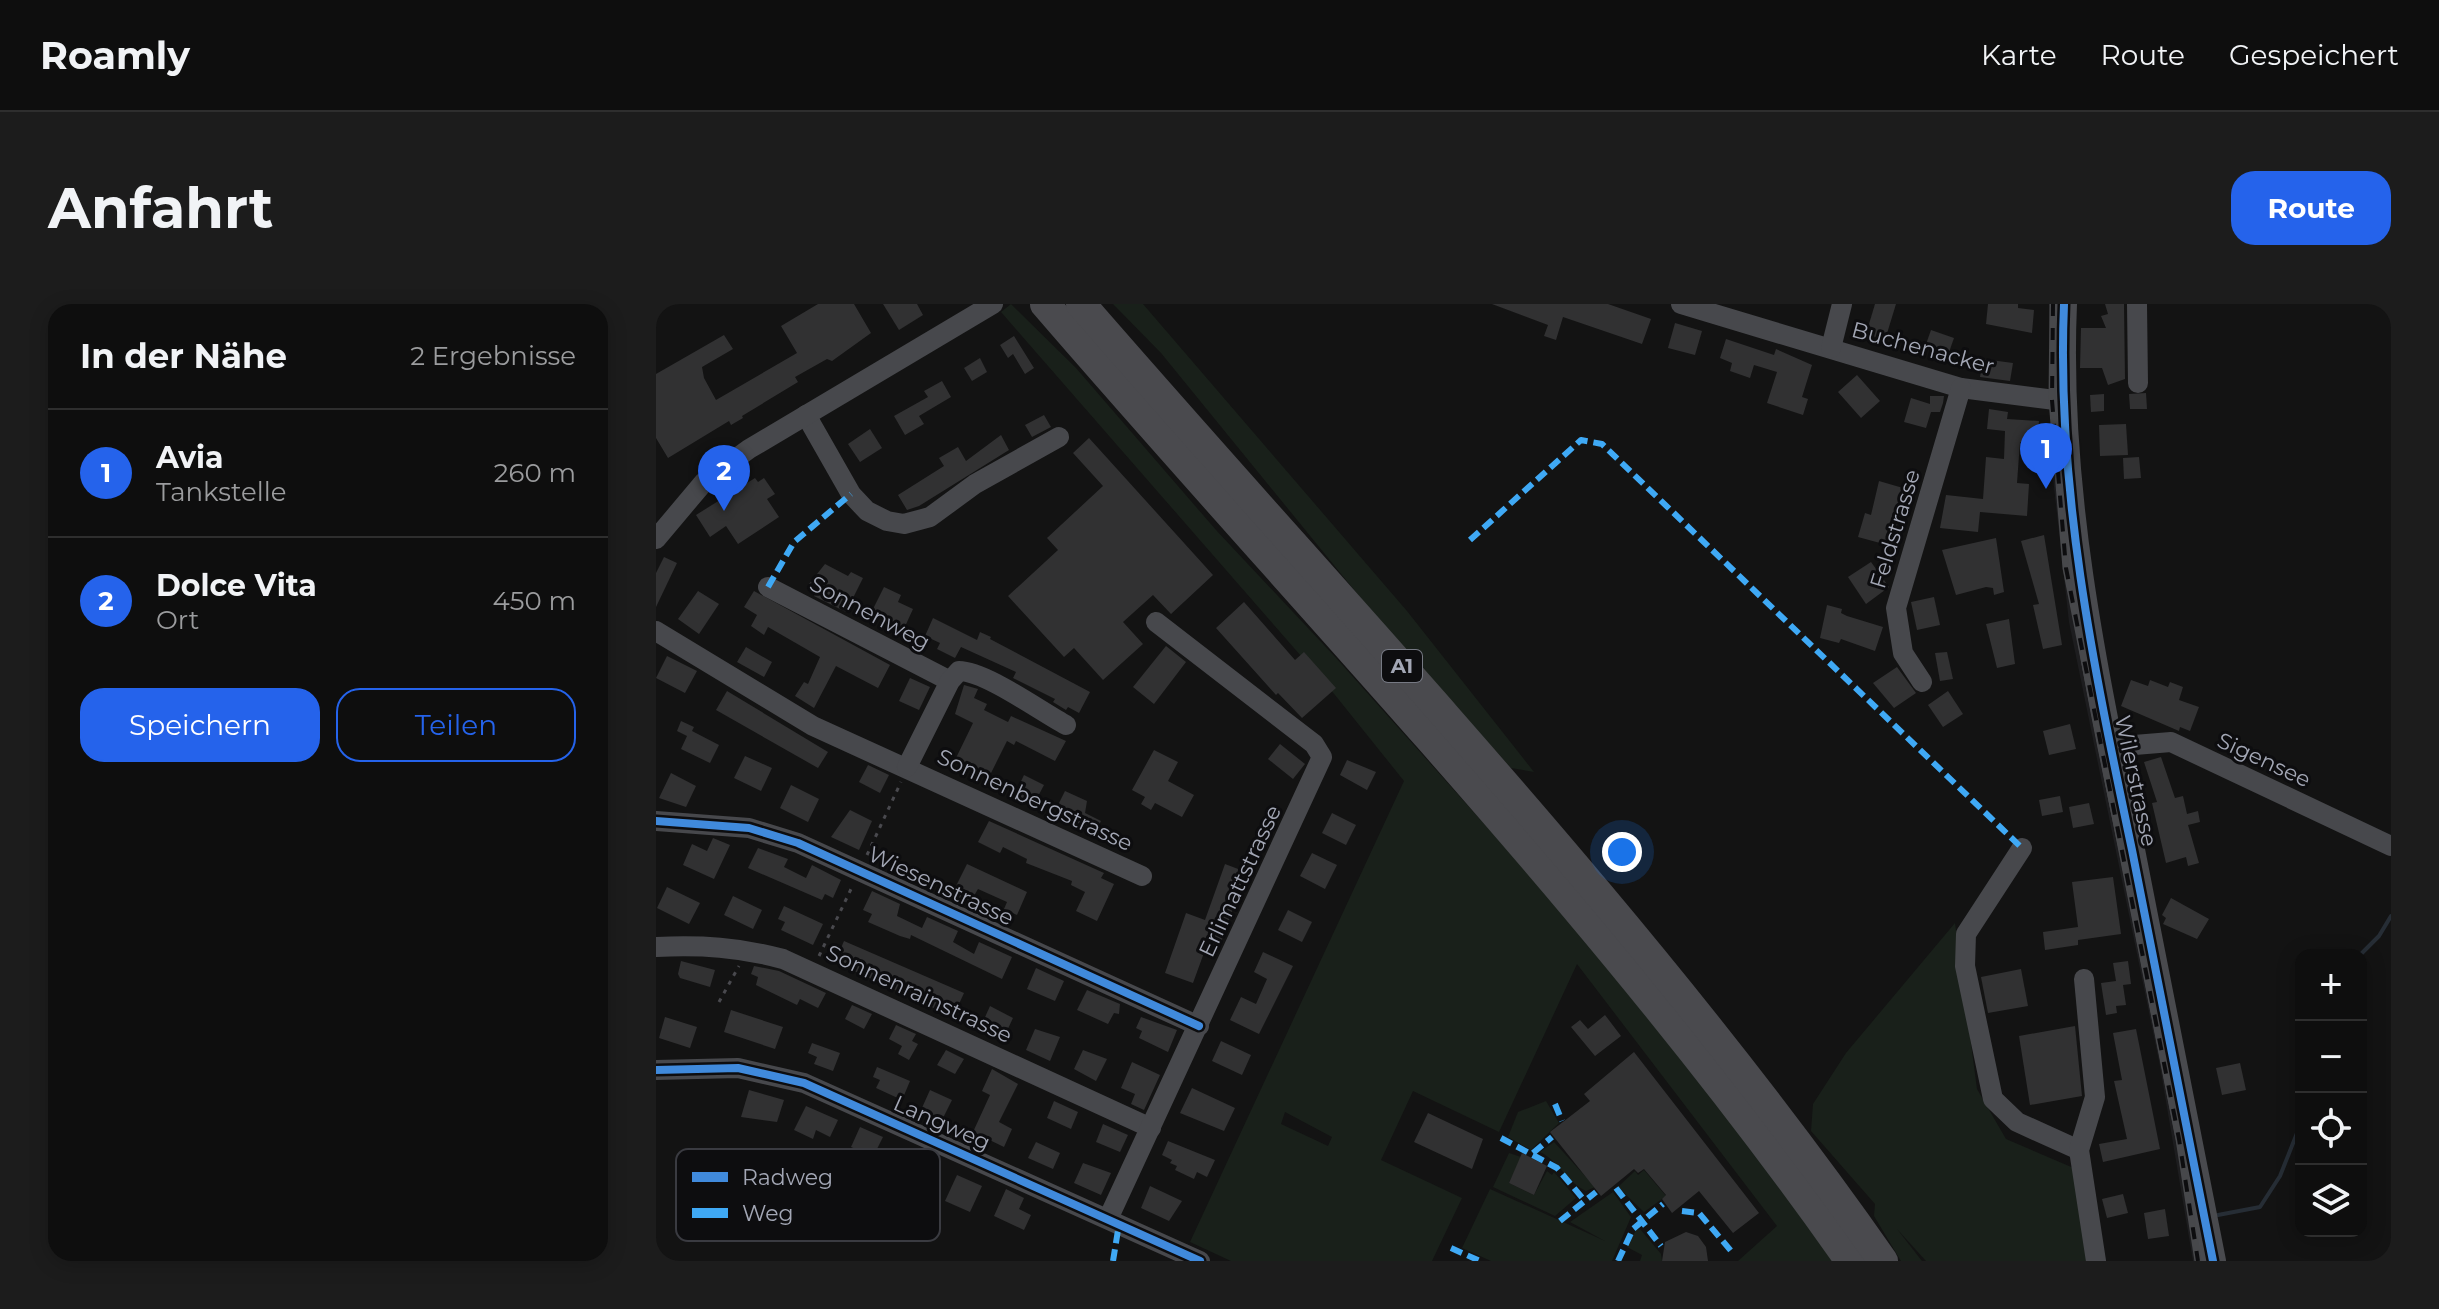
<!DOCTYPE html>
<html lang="de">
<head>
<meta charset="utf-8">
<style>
  :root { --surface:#0e0e0e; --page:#1c1c1c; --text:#f1f3f6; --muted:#9b9c9e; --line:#2e2e2e; --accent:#2563eb }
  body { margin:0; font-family:Montserrat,sans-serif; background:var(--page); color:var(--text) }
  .controls { position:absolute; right:24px; bottom:24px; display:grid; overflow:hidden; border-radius:16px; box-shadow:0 4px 20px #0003 }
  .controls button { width:72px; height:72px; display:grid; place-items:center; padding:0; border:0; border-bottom:2px solid var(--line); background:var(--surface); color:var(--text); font:40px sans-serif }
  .you { position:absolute; left:966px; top:548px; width:28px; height:28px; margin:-20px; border:6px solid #fff; border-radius:50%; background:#1a73e8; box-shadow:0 0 0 12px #1a73e833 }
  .badge { display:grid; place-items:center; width:52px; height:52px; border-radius:50%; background:var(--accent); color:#fff; font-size:26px; font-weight:700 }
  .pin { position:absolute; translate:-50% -66px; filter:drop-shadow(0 2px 4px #0008) }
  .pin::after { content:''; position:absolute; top:42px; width:28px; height:24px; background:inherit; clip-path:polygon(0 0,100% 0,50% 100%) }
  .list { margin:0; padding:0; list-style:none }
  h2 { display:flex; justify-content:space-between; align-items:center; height:104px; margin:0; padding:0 32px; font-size:34px }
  h2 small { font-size:26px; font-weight:400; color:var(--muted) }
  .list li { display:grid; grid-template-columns:52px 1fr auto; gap:24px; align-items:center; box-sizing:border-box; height:128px; padding:0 32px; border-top:2px solid var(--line) }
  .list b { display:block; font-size:30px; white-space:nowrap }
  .list p { margin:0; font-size:26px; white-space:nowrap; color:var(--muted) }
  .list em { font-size:26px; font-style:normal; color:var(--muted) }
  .actions { display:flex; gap:16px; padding:24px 32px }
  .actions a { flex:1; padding:18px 0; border:2px solid var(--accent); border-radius:24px; text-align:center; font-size:28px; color:var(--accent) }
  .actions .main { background:var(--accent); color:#fff }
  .icon { flex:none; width:44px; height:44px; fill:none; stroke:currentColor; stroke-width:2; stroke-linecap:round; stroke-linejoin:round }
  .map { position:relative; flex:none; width:1735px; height:957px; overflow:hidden; border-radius:24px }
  header { display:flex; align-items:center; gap:48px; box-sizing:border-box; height:112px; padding:0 40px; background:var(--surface); border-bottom:2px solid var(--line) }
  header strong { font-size:38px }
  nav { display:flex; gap:44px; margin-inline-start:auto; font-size:28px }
  .intro { display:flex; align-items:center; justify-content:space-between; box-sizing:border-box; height:192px; padding:0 48px }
  h1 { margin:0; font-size:56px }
  .button { padding:20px 36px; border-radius:24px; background:var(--accent); color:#fff; font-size:28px; font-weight:700 }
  main { display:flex; gap:48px; padding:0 48px }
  aside { flex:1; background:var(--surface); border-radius:24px; box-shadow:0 4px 20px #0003 }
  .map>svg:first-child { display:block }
</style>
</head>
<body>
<header>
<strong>Roamly</strong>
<nav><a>Karte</a><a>Route</a><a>Gespeichert</a></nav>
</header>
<div class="intro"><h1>Anfahrt</h1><a class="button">Route</a></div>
<main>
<aside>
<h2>In der Nähe<small>2 Ergebnisse</small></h2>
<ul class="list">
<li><span class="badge">1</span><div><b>Avia</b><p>Tankstelle</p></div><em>260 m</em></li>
<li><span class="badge">2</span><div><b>Dolce Vita</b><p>Ort</p></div><em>450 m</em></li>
</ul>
<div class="actions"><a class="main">Speichern</a><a>Teilen</a></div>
</aside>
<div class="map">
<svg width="1735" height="957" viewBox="0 0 1735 957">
  <rect width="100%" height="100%" fill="#131313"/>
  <path fill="#1d1d1f" d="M1393,0H1400L1399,46L1546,957H1537L1504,762L1413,318L1395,156Z"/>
  <g fill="#19201a" fill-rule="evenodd">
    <path d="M355,0L420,64L560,226L681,355L856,551L1033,758L1181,957H1082L1121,922L921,660L843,828L757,787L725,856L806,894L776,957H575L534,938L748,477L679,391L345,8ZM629,808L676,833L672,842L625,820Z"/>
    <path d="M457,0H487L751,307L878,468L855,464L730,325L505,49Z"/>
    <path d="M1299,619L1321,785L1350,835L1427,868L1433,957H1270L1241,925L1266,957H1245L1218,912L1219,900L1155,827L1157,800L1190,749Z"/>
    <path d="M890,797L903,819L875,846L852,833L862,808Z"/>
    <path d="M898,838L939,883L930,887C912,879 903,857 884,848Z"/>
    <path d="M853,849L865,853L853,879L878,891L891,867L896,871L898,868L920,894L899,912L837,883Z"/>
    <path d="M988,866L1010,892L988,908L962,883L979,867L982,871Z"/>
    <path d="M834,885L949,937L914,918L957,888L975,913L956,957H835L806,944Z"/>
    <path d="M984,925L1005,950L1006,957H984L986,951L971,943L980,926Z"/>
  </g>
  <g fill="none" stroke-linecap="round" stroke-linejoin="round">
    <g stroke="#262d35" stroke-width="4">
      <path d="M1704,651L1723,632L1735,612"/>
      <path d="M1562,911L1604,903L1624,872L1645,819"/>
    </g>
  </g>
  <g fill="#313132">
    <path d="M162,0H198L215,29L176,57L171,55L139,73L142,78L86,112L87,114L75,121L73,117L12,154L0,134V70L68,31L77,45L46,63L48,74L60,96L141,49L125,22Z"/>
    <path d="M227,0H261L267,11L243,26Z"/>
    <path d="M836,0H952L995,15L986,40L907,13L900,36L888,32L892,21Z"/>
    <path d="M1219,0H1240L1229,36L1210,30Z"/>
    <path d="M1332,0H1362V4L1378,6L1376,29L1330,20Z"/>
    <path d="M1449,0H1468L1469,75L1452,81L1446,64H1424L1425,24H1450L1445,12L1452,10Z"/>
    <path d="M1019,19L1046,27L1039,51L1012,44Z"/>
    <path d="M1275,26L1298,34L1292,51L1269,43Z"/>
    <path d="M358,32L378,64L369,70L357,50L352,54L344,41Z"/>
    <path d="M1070,35L1118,51L1120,45L1156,61L1146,93L1152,95L1147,111L1111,99L1121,68L1098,61L1094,74L1074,67L1076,59L1064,54Z"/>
    <path d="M324,54L331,68L316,77L308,64Z"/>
    <path d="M1327,55L1357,59L1354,77L1324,73Z"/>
    <path d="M1201,71L1224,97L1205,114L1182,88Z"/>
    <path d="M286,77L295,93L263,112L268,120L249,131L238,112L272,93L268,87Z"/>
    <path d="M1490,89L1491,105H1474L1473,90Z"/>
    <path d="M1448,90V107L1435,108L1434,91Z"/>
    <path d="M1274,92H1288L1287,99L1284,108H1275L1270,124L1248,118L1255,94L1274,100Z"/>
    <path d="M1333,105L1352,108L1351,115L1383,117L1381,139L1364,138L1361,179L1373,180L1371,212L1324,208L1322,228L1284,224L1290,191L1327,195L1330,153L1348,155L1349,127L1331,125Z"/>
    <path d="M388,111L395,123L376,133L369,121Z"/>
    <path d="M1470,120L1472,151L1444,152L1443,121Z"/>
    <path d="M214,125L226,144L204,158L192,140Z"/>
    <path d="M345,131L353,146L263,202L251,206L242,191L288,162L283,154L302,143L310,157Z"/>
    <path d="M433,134L557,271L515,310L497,291L467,318L487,340L447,376L418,344L408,353L352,292L402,246L391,234L447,182L417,149Z"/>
    <path d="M1483,153L1485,174L1468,175L1467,154Z"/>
    <path d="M99,174L102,178L108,174L119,190L111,195L123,213L82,240L70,222L54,233L40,211Z"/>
    <path d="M1223,177L1247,184L1245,191L1256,194L1252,210L1245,208L1235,242L1202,233L1209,209L1215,211Z"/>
    <path d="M1388,231L1406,341L1387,345L1377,301L1383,300L1365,237Z"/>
    <path d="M1340,234L1348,288L1338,291L1337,284L1330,283L1300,291L1286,246Z"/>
    <path d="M8,253L21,259L0,303V269Z"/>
    <path d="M1215,258L1233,283L1210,300L1192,273Z"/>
    <path d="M169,260L192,272L195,268L207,274L190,308L158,292L162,285L153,280Z"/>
    <path d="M228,283L245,291L242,298L257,305L246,329L228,321L231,315L216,307Z"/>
    <path d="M42,287L63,300L43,330L22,315Z"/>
    <path d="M98,287L234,361L222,384L180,362L158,404L139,392L148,378L152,380L164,353L112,323L108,331L95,322L101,311L88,303Z"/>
    <path d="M1278,293L1284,321L1261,326L1255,298Z"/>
    <path d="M588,298L639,356L648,348L680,384L646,414L622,389L620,391L560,324Z"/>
    <path d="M1171,301L1186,305L1185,309L1191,312L1227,323L1219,347L1185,335L1183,339L1164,334Z"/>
    <path d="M277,314L321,336L324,328L335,333L334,335L434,388L423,409L412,403L410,406L397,398L399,395L357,374L360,368L305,343L299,354L281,345L284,339L269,332Z"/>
    <path d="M1353,315L1359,360L1341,364L1330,320Z"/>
    <path d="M510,342L530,358L498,400L477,383Z"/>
    <path d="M90,343L116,358L108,373L81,358Z"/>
    <path d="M1291,348L1297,375L1284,377L1279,349Z"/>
    <path d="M11,352L41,367L29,389L0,374Z"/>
    <path d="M1241,363L1260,389L1238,404L1217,379Z"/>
    <path d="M254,374L274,383L263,406L243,397Z"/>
    <path d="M1475,376L1492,382L1494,376L1512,383L1514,378L1527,383L1523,396L1543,403L1534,427L1524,423L1523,427L1465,402Z"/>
    <path d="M308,381L322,385L318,394L331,400L328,406L352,418L355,412L410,437L399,457L360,437L358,441L351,437L334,471L300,454L317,419L299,410Z"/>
    <path d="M71,387L172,448L162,464L60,406Z"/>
    <path d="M1292,387L1307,410L1287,423L1272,401Z"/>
    <path d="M25,417L38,423L36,427L63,441L54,459L25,445L31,432L21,427Z"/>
    <path d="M1414,420L1420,445L1393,451L1387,427Z"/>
    <path d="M624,440L649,460L637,475L612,455Z"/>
    <path d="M498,446L522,458L512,477L538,491L526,513L499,499L495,506L485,500L489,493L476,486Z"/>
    <path d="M89,452L116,464L105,487L78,474Z"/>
    <path d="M1505,453L1519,494L1527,492L1531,510L1542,507L1544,518L1532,521L1543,559L1532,562L1530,553L1510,559L1496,499L1501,498L1488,458Z"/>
    <path d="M691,456L720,468L711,486L684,471Z"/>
    <path d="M212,461L233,471L224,489L203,478Z"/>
    <path d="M15,469L40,482L30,503L3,494Z"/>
    <path d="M368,471L388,481L377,502L358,492Z"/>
    <path d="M135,481L163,495L152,518L124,504Z"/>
    <path d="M409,487L431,497L429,509L445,517L439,529L416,518L419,512L401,503Z"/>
    <path d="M1404,492L1407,508L1386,512L1383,496Z"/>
    <path d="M1433,499L1438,520L1417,524L1413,503Z"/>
    <path d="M194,506L216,517L203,546L175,533Z"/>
    <path d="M676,509L700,521L690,541L666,529Z"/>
    <path d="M333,517L448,569L445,574L458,580L441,617L420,607L429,588L415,581L416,577L370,559L371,555L347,543L344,549L322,538Z"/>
    <path d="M57,534L74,541L58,575L27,561L36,540L51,547Z"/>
    <path d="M102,544L132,555L128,563L150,574L156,561L185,576L177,594L169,590L166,596L92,564Z"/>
    <path d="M656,549L681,561L669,585L644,572Z"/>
    <path d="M311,560L371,588L361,611L348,605L351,598L322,585L312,602L300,597L305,586L299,584Z"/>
    <path d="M569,560L590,568L561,650L549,646L537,679L509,669L530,609L549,616Z"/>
    <path d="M1457,573L1465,630L1422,636V641L1389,646L1387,628L1422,623L1416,578Z"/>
    <path d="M11,583L44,599L33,620L1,604Z"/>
    <path d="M216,587L244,600L241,612L266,624L271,613L302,627L297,638L318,650L323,638L356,653L346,675L255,631L254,635L244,632L212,618L216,610L207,606Z"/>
    <path d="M77,592L106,606L97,625L68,611Z"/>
    <path d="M1515,594L1553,615L1541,635L1507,620L1510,614L1506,611Z"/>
    <path d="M128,602L167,620L157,641L125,626L129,618L122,615Z"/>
    <path d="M632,606L656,618L646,638L622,626Z"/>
    <path d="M188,637L308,689L297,713L179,658Z"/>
    <path d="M607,648L637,662L603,730L574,716L585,693L600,700L611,675L598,668Z"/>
    <path d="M25,657L59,666L54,683L24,674L22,670Z"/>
    <path d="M1472,657L1475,680L1467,681L1470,701L1460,702L1461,709L1450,711L1445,679L1460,677L1457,659Z"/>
    <path d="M98,662L123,667L170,689L162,704L144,695L141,701L100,681L102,673L95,670Z"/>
    <path d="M380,664L408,677L399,697L371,685Z"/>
    <path d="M1365,665L1372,702L1332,709L1325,673Z"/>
    <path d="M431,686L464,700L463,710L458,709L452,720L421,706Z"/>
    <path d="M196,701L216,710L208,725L189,715Z"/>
    <path d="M334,702L357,714L349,731L326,720Z"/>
    <path d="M75,706L127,723L119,745L68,728Z"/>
    <path d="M949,711L965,732L939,752L915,723L924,716L932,725Z"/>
    <path d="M9,713L41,723L34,744L3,734Z"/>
    <path d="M485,713L521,726L512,748L483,734L486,727L480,724Z"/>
    <path d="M240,721L260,730L256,737L262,740L253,756L242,750L246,742L233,735Z"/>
    <path d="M1419,722L1426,792L1374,801L1363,732Z"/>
    <path d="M379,725L404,733L394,757L370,746Z"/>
    <path d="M1480,725L1504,845L1447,858L1443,840L1471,835L1458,777L1466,776L1457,729Z"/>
    <path d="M565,737L595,751L586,771L556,757Z"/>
    <path d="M156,739L184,749L177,767L158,760L161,753L152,749Z"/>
    <path d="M290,746L308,755L299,770L281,761Z"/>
    <path d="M427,746L451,755L440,777L418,765Z"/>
    <path d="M978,748L1103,909L1077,929L1043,887L1016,909L1006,895L1010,891L988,865L982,869L978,865L945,892L894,828L934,797L928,790Z"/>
    <path d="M476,758L504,771L488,806L475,800L479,790L465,784Z"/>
    <path d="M1584,759L1590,786L1566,791L1560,764Z"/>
    <path d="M221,763L254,777L246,796L220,784L224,776L217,773Z"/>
    <path d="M336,765L362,780L343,818L356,825L348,843L317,828L334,791L326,787Z"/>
    <path d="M536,784L579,804L568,827L524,809Z"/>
    <path d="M93,786L128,796L121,818L85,813Z"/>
    <path d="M274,786L296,796L286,816L265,806Z"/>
    <path d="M398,797L422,808L415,825L391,814Z"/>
    <path d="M150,802L182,816L174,833L160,826L157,835L138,826Z"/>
    <path d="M772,809L827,835L816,865L758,838Z"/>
    <path d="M447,820L472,831L464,848L440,838Z"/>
    <path d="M204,823L227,833L217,853L195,843Z"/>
    <path d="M512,837L559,856L551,873L541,868L538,875L519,866L521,862L514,859L516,856L506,851Z"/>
    <path d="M380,838L404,849L397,865L372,854Z"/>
    <path d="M866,849L891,862L878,891L853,879Z"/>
    <path d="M427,859L455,869L445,891L418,879Z"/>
    <path d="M301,871L326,882L314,908L289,897Z"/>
    <path d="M494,882L526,897L513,917L485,904Z"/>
    <path d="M350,885L368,894L363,905L375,911L368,926L338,912Z"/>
    <path d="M1467,890L1472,909L1451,914L1446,895Z"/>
    <path d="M1509,905L1513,932L1492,935L1488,909Z"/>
    <path d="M1030,928L1042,932L1050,943L1052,957H1006L1009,938Z"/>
  </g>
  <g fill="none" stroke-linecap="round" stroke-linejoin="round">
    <g stroke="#49494e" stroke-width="3" stroke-dasharray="4 6" stroke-linecap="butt">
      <path d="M211,551L245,478"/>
      <path d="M163,652L196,583"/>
      <path d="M63,698L83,662"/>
    </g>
    <g stroke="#47484c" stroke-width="20">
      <path d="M1025,0L1305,84L1407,97"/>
      <path d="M1481,0L1482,79"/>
      <path d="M1175,44L1186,0"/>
      <path d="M150,111L195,190L211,207L231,217L248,220L274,213L319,180L403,133"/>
      <path d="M0,235L48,178L93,145L337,0"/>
      <path d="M112,283L294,377"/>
      <path d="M0,327L157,422L486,572"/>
      <path d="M1266,378L1247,349L1240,304L1305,84"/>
      <path d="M1454,443L1515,438L1735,542"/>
      <path d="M251,463L294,377L303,367C329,367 384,407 410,421"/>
      <path d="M0,517L93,524L142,539L543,722"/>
      <path d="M1366,544L1310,630L1309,662L1337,795L1361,818L1423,846"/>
      <path d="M0,643C45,641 83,643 127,655L495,824"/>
      <path d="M1428,675L1439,793L1423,846L1440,957"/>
      <path d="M0,766L82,764L148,779L544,957"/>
      <path d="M452,915L666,453L658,440L500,318"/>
    </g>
    <path stroke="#494a4e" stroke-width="26" d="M1408,0C1400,186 1438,365 1476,546C1504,683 1531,820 1557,957"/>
    <g stroke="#4a4a4e" stroke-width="30">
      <path d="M389,0C661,316 954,615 1194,957"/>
      <path d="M425,0C698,315 988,615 1227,957"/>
    </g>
    <g stroke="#47484b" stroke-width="7">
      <path id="rail" d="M1397,0L1396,96L1410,264L1523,835L1542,957"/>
    </g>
    <use href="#rail" stroke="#0d0d0f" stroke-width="4" stroke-dasharray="12" stroke-linecap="butt"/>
    <g stroke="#3fa9f5" stroke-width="6" stroke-dasharray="12 6" stroke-linecap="butt">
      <path d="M814,236L925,136L946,140L1366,544"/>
      <path d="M112,283L138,238L195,190"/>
      <path d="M899,800L906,817"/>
      <path d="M845,834L901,864L929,897"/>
      <path d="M877,849L896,833"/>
      <path d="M960,884L1005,942"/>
      <path d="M1026,907L1043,909L1076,948"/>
      <path d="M904,917L940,888"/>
      <path d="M795,944L824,957"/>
      <path d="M457,957L463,920"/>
      <path d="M962,957L977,925L1007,900"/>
    </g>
    <g stroke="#0d0d0f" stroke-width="13">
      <g id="cycleway">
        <path d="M1408,0C1400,186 1438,365 1476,546C1504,683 1531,820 1557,957"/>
        <path d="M0,517L93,524L142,539L543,722"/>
        <path d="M0,766L82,764L148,779L544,957"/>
      </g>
    </g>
    <use href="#cycleway" stroke="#408adc" stroke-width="8"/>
  </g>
  <g text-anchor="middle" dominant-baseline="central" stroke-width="6" stroke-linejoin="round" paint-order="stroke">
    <rect fill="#0d0d0f" stroke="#767983" stroke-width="2" x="726" y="346" width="40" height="32" rx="6"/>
    <g font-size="20" font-weight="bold" fill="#a3a7b5">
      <text x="746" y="362">A1</text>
    </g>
    <g font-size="22" fill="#a3a7b5" stroke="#0d0d0f">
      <text transform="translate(1267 44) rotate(15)">Buchenacker</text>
      <text transform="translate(1239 225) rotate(-73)">Feldstrasse</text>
      <text transform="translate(214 309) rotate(28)">Sonnenweg</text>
      <text transform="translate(1608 456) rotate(25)">Sigensee</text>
      <text transform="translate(1480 477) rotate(78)">Wilerstrasse</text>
      <text transform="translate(379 496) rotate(25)">Sonnenbergstrasse</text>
      <text transform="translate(584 577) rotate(-65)">Erlimattstrasse</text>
      <text transform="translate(285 582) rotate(25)">Wiesenstrasse</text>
      <text transform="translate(263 690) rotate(25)">Sonnenrainstrasse</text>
      <text transform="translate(286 819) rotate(24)">Langweg</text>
    </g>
  </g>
  <rect x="20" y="845" width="264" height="92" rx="12" fill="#0d0d0f" stroke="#3a3b41" stroke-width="2"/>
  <rect x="36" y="868" width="36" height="10" fill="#408adc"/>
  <rect x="36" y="904" width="36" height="10" fill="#3fa9f5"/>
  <g font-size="22" fill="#a3a7b5">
    <text x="86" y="881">Radweg</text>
    <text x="86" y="917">Weg</text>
  </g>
</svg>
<div class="controls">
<button>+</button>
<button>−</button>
<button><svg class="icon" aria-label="locate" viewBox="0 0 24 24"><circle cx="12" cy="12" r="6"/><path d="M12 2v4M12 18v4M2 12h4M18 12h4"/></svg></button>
<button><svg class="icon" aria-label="layers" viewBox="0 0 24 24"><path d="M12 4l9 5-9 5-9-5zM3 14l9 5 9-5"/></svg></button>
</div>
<div class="you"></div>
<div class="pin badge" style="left:1390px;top:185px">1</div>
<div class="pin badge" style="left:68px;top:207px">2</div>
</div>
</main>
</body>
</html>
